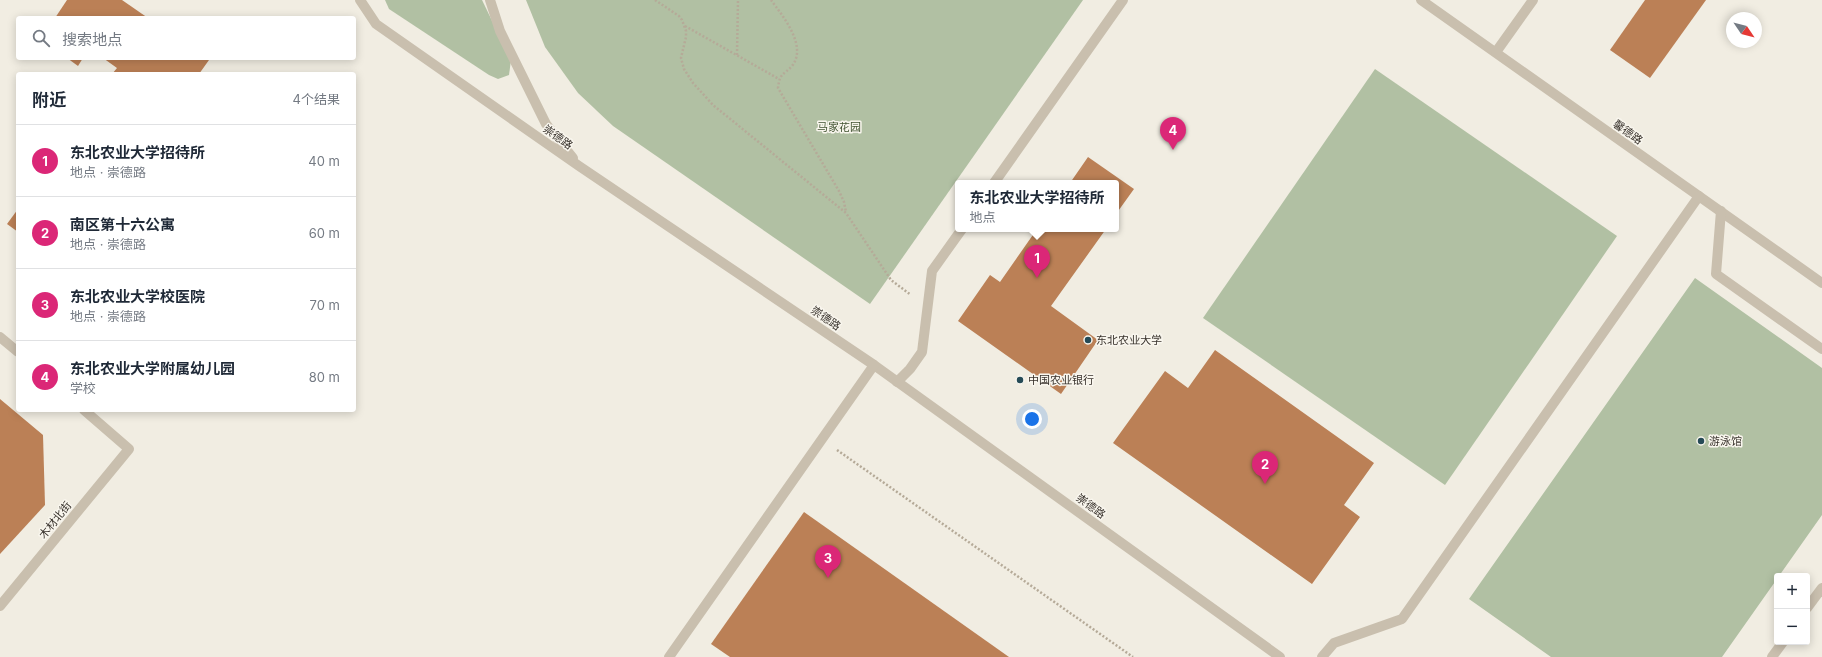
<!DOCTYPE html>
<html lang="zh">
<head>
<meta charset="utf-8">
<style>
  :root { --surface:#fff; --page:#f6f6f7; --text:#1f2937; --muted:#747a83; --line:#e0e1e3; --accent:#db2777 }
  body { margin:0; font-family:Inter,"Noto Sans SC",sans-serif; background:var(--page); color:var(--text) }
  .controls { position:absolute; right:12px; bottom:12px; display:grid; overflow:hidden; border-radius:4px; box-shadow:0 2px 10px #0003 }
  .controls button { width:36px; height:36px; display:grid; place-items:center; padding:0; border:0; border-bottom:1px solid var(--line); background:var(--surface); color:var(--text); font:20px sans-serif }
  .compass { position:absolute; left:1726px; top:12px; width:36px; height:36px; border-radius:50%; background:var(--surface); box-shadow:0 2px 10px #0003; rotate:125deg }
  .you { position:absolute; left:1032px; top:419px; width:14px; height:14px; margin:-10px; border:3px solid #fff; border-radius:50%; background:#1a73e8; box-shadow:0 0 0 6px #1a73e833 }
  .badge { display:grid; place-items:center; width:26px; height:26px; border-radius:50%; background:var(--accent); color:#fff; font-size:13px; font-weight:700 }
  .pin { position:absolute; translate:-50% -33px; filter:drop-shadow(0 1px 2px #0008) }
  .pin::after { content:''; position:absolute; top:21px; width:14px; height:12px; background:inherit; clip-path:polygon(0 0,100% 0,50% 100%) }
  .popup { position:absolute; left:955px; top:180px; width:164px; height:52px; box-sizing:border-box; display:grid; place-content:center; border-radius:4px; background:var(--surface); filter:drop-shadow(0 1px 3px #0005); font-size:13px; white-space:nowrap; color:var(--muted) }
  .popup b { font-size:15px; color:var(--text) }
  .popup::after { content:''; position:absolute; left:50%; top:100%; margin-left:-8px; border:8px solid transparent; border-top-color:var(--surface) }
  .list { margin:0; padding:0; list-style:none }
  h2 { display:flex; justify-content:space-between; align-items:center; height:52px; margin:0; padding:0 16px; font-size:17px }
  h2 small { font-size:13px; font-weight:400; color:var(--muted) }
  .list li { display:grid; grid-template-columns:26px 1fr auto; gap:12px; align-items:center; box-sizing:border-box; height:72px; padding:0 16px; border-top:1px solid var(--line) }
  .list b { display:block; font-size:15px; white-space:nowrap }
  .list p { margin:0; font-size:13px; white-space:nowrap; color:var(--muted) }
  .list em { font-size:13px; font-style:normal; color:var(--muted) }
  .icon { flex:none; width:22px; height:22px; fill:none; stroke:currentColor; stroke-width:2; stroke-linecap:round; stroke-linejoin:round }
  .map { position:relative; flex:none; width:1822px; height:657px; overflow:hidden }
  .search { position:absolute; background:var(--surface); box-shadow:0 2px 10px #0003; left:16px; top:16px; width:340px; height:44px; display:flex; align-items:center; gap:10px; box-sizing:border-box; padding:0 14px; border-radius:4px; color:var(--muted); font-size:15px }
  .panel { position:absolute; background:var(--surface); box-shadow:0 2px 10px #0003; left:16px; top:72px; width:340px; height:340px; border-radius:4px }
  .map>svg:first-child { display:block }
</style>
</head>
<body>
<div class="map">
<svg width="1822" height="657" viewBox="0 0 1822 657">
  <rect width="100%" height="100%" fill="#f1ede2"/>
  <g fill="#b1c0a3">
    <path d="M385,0H482L511,60L509,75L498,79L489,75L389,9Z"/>
    <path d="M526,0H1083L870,304L613,126L578,93L545,47Z"/>
    <path d="M1375,69L1617,236L1445,485L1203,318Z"/>
    <path d="M1695,278L1822,368V515L1779,576H1777V579L1722,657H1551L1469,599Z"/>
  </g>
  <g fill="#bb8056">
    <path d="M67,0H122L148,18H55Z"/>
    <path d="M1645,0H1706L1650,78L1610,50Z"/>
    <path d="M67,58H83L78,66Z"/>
    <path d="M103,58H205L209,60L199,74H112L117,68Z"/>
    <path d="M1088,157L1134,189L1116,214V183H1070Z"/>
    <path d="M18,209V232L7,224Z"/>
    <path d="M1037,229H1106L1051,306L1098,340L1061,394L958,321L990,275L1000,282Z"/>
    <path d="M1215,350L1374,463L1344,505L1360,517L1312,584L1113,443L1165,371L1188,388Z"/>
    <path d="M0,399L43,435L45,505L0,554Z"/>
    <path d="M804,512L1009,657H730L711,644Z"/>
  </g>
  <g fill="none" stroke-linecap="round" stroke-linejoin="round">
    <g stroke="#b5aa98" stroke-width="2.5" stroke-dasharray="2 2" stroke-linecap="butt">
      <path d="M655,0L679,16L682,20L686,31V37L681,58L684,69L693,83L713,105L846,213L891,280L911,295"/>
      <path d="M771,0C782,15 808,46 792,66C783,76 780,72 778,88L839,191L844,202L846,212"/>
      <path d="M685,26L779,79"/>
      <path d="M737,55L738,0"/>
      <path d="M837,450L1133,657"/>
    </g>
    <g stroke="#c9bfae" stroke-width="10">
      <path d="M360,0L376,24L579,166L874,365L1280,657"/>
      <path d="M490,0L500,31L546,124L573,158"/>
      <path d="M1421,0L1822,283"/>
      <path d="M1496,52L1533,0"/>
      <path d="M994,183L1123,0"/>
      <path d="M1721,211L1716,274L1822,349"/>
      <path d="M897,382L910,369L922,352L932,271L962,229"/>
      <path d="M1807,608L1822,588"/>
      <path d="M669,657L874,365"/>
      <path d="M1322,657L1334,643L1402,619L1699,196"/>
      <path d="M1772,657L1783,642"/>
    </g>
    <g stroke="#c9bfae" stroke-width="10">
      <path d="M0,337L18,352"/>
      <path d="M0,606L129,449L84,410"/>
    </g>
  </g>
  <g fill="#254a56" stroke="#f9f6ee" stroke-width="1.5">
    <circle cx="1088" cy="340" r="4"/>
    <circle cx="1020" cy="380" r="4"/>
    <circle cx="1701" cy="441" r="4"/>
  </g>
  <g text-anchor="middle" dominant-baseline="central" stroke-width="3" stroke-linejoin="round" paint-order="stroke">
    <g font-size="11" fill="#425432" stroke="#f9f6ee">
      <text x="839" y="127">马家花园</text>
    </g>
    <g font-size="11" fill="#38322c" stroke="#f9f6ee">
      <text transform="translate(1628 132) rotate(35)">馨德路</text>
      <text transform="translate(558 137) rotate(35)">崇德路</text>
      <text transform="translate(826 318) rotate(34)">崇德路</text>
      <text transform="translate(1091 506) rotate(36)">崇德路</text>
      <text transform="translate(55 520) rotate(-51)">木材北街</text>
    </g>
    <g font-size="11" fill="#38322c" stroke="#f9f6ee" text-anchor="start">
      <text x="1096" y="340">东北农业大学</text>
      <text x="1028" y="380">中国农业银行</text>
      <text x="1709" y="441">游泳馆</text>
    </g>
  </g>
</svg>
<div class="controls">
<button>+</button>
<button>−</button>
</div>
<svg class="compass" viewBox="-18 -18 36 36"><path d="M0-13l5 13h-10z" fill="#e53935"/><path d="M0 13l5-13h-10z" fill="#747a83"/></svg>
<div class="you"></div>
<div class="pin badge" style="left:1037px;top:278px">1</div>
<div class="popup"><b>东北农业大学招待所</b>地点</div>
<div class="pin badge" style="left:1265px;top:484px">2</div>
<div class="pin badge" style="left:828px;top:578px">3</div>
<div class="pin badge" style="left:1173px;top:150px">4</div>
<div class="search"><svg class="icon" aria-label="search" viewBox="0 0 24 24"><circle cx="10" cy="10" r="6"/><path d="M15 15l6 6"/></svg>搜索地点</div>
<section class="panel">
<h2>附近<small>4个结果</small></h2>
<ul class="list">
<li><span class="badge">1</span><div><b>东北农业大学招待所</b><p>地点 · 崇德路</p></div><em>40 m</em></li>
<li><span class="badge">2</span><div><b>南区第十六公寓</b><p>地点 · 崇德路</p></div><em>60 m</em></li>
<li><span class="badge">3</span><div><b>东北农业大学校医院</b><p>地点 · 崇德路</p></div><em>70 m</em></li>
<li><span class="badge">4</span><div><b>东北农业大学附属幼儿园</b><p>学校</p></div><em>80 m</em></li>
</ul>
</section>
</div>
</body>
</html>
